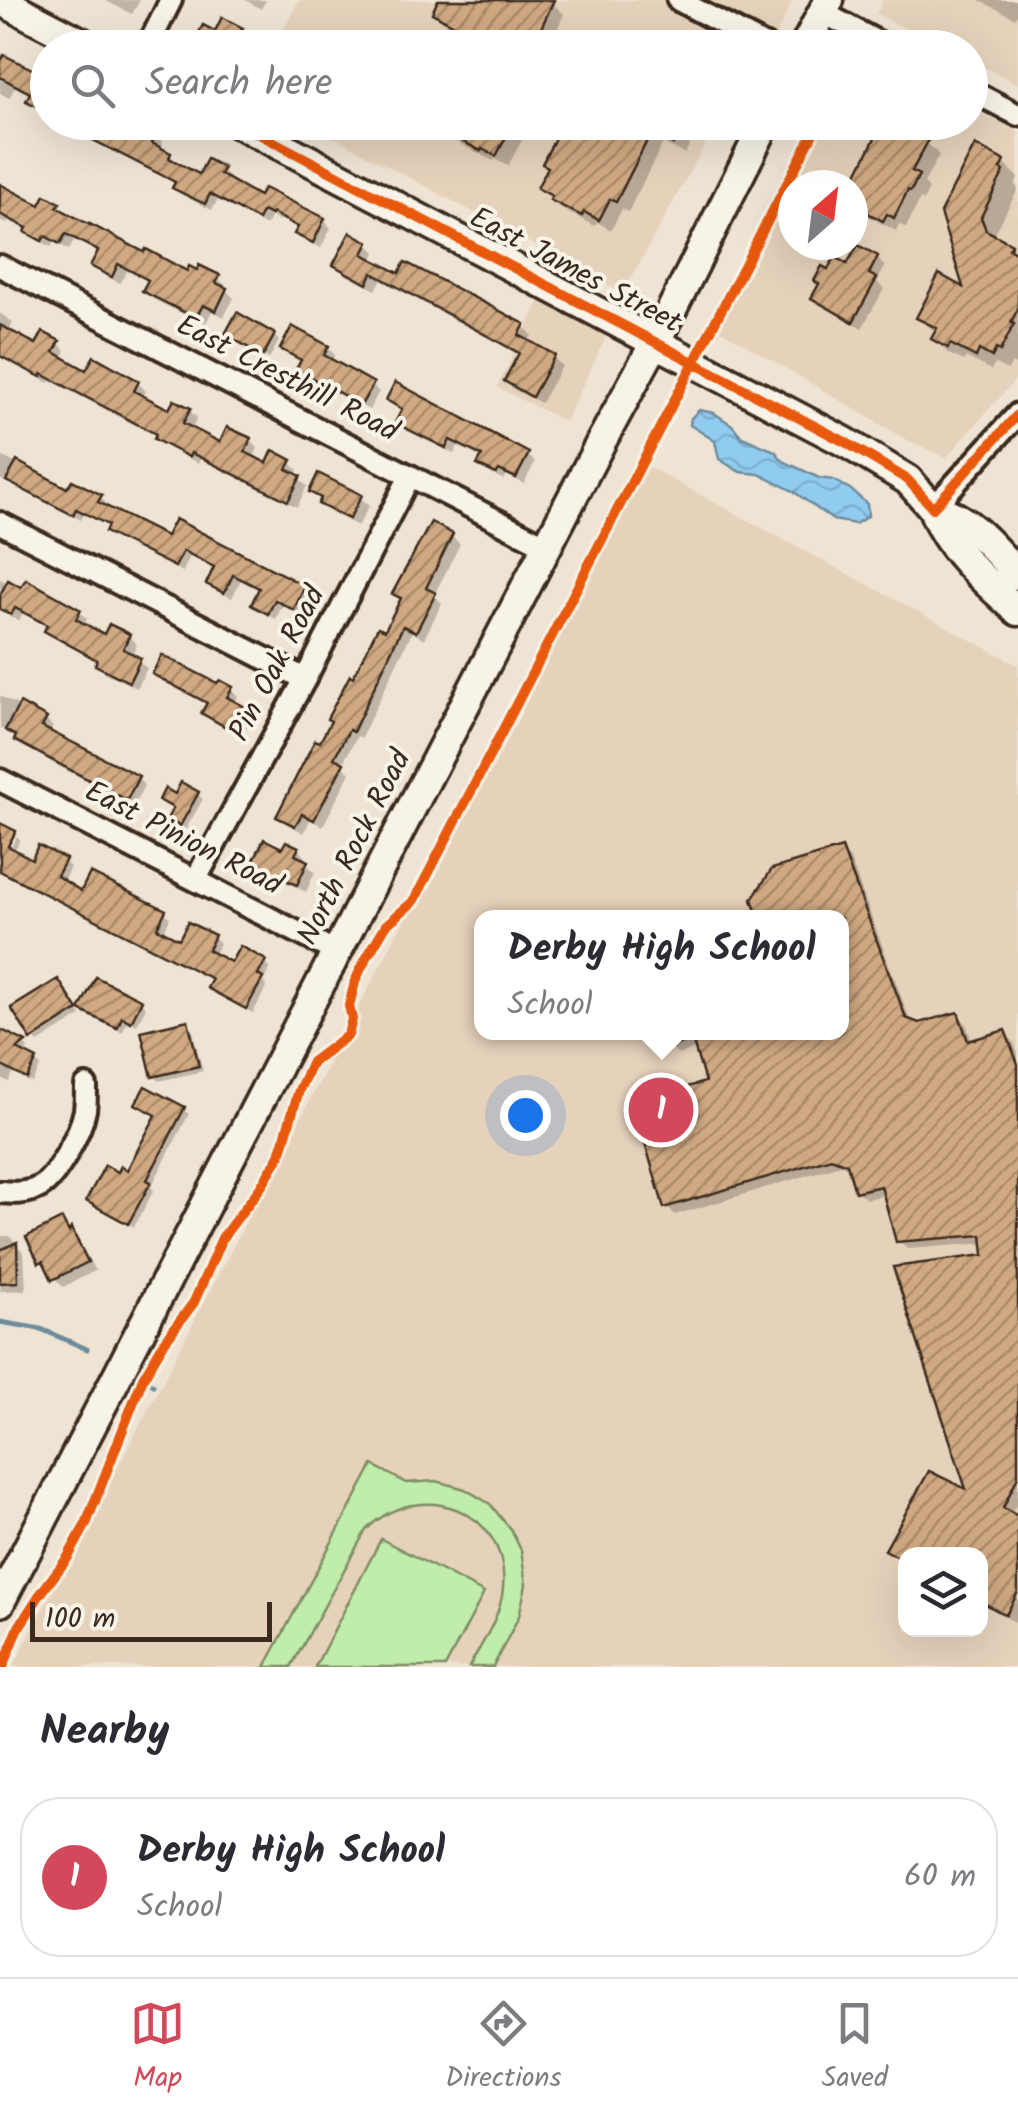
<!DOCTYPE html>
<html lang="en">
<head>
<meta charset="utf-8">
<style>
  :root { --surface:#fff; --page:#f7f7f7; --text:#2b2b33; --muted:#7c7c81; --line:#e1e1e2; --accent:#d1495b }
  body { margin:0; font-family:Kalam,sans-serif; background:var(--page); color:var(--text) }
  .controls { position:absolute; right:30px; bottom:30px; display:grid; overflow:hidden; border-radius:20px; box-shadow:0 10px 40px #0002 }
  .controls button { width:90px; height:90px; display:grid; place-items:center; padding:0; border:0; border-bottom:2px solid var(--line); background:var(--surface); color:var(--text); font:50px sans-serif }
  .compass { position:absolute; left:778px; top:170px; width:90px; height:90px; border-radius:50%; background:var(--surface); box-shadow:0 10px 40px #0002; rotate:28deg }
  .scale { position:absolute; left:30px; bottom:25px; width:242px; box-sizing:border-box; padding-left:10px; border:5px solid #3b2a1e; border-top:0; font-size:28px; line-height:35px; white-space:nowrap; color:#3b2a1e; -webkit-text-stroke:8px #f7f3e8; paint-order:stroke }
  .you { position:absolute; left:525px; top:1115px; width:35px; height:35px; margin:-25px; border:8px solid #fff; border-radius:50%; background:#1a73e8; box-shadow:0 0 0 15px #1a73e833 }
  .badge { display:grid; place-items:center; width:65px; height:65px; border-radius:50%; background:var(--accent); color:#fff; font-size:32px; font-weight:700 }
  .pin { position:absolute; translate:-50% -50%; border:5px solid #fff; box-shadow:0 2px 10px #0006 }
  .popup { position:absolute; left:474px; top:910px; width:375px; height:130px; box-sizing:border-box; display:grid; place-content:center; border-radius:20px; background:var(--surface); filter:drop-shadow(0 2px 8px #0005); font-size:32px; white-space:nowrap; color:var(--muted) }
  .popup b { font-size:38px; color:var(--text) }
  .popup::after { content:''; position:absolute; left:50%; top:100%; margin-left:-20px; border:20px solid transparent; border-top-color:var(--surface) }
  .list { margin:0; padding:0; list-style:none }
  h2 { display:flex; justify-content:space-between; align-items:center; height:130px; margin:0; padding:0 40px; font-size:42px }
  h2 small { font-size:32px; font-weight:400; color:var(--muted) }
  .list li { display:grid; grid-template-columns:65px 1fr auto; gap:30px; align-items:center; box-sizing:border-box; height:160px; margin:0 20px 20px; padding:0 20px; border:2px solid var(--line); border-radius:40px }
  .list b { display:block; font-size:38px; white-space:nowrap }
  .list p { margin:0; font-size:32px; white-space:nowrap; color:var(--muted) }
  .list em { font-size:32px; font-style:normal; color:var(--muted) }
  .icon { flex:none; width:55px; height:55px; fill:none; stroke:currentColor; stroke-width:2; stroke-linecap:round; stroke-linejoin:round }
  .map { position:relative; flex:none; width:1018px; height:1667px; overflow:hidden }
  .search { position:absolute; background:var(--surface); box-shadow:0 10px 40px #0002; left:30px; right:30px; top:30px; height:110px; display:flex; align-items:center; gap:25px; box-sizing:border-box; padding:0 35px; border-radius:55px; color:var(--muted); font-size:38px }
  .sheet { height:310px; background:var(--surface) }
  nav { display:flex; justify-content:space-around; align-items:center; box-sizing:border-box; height:140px; border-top:2px solid var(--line); background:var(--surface); font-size:28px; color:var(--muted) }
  nav a { display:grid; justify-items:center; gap:5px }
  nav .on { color:var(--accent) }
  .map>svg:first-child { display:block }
</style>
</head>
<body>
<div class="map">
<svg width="1018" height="1667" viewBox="0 0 1018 1667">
  <defs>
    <pattern id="water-waves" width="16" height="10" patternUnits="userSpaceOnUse" patternTransform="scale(2.5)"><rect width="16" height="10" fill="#90ccf0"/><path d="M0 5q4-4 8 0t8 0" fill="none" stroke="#7dafcd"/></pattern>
    <pattern id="building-hatch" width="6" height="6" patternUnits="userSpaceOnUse" patternTransform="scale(2.5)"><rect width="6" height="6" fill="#d0a982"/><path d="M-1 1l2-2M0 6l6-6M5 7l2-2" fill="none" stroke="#aa8a6a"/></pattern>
  </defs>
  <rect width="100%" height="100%" fill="#efe4d4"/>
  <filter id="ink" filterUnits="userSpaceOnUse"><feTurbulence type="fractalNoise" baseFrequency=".01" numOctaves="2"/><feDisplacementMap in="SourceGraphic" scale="20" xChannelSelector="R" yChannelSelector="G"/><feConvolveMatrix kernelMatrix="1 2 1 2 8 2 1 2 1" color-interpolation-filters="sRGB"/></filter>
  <g filter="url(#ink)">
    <g fill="#e6d2bb" fill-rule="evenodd">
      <path d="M299,0H793L770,47L274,48Z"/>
      <path d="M883,0H1018V84L971,61L970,48L943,47L876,14Z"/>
      <path d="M971,108L1018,132V377L946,458L905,439L712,325L819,123L970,122ZM793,185H853V245H793Z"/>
      <path d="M308,123H717L623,293Z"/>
      <path d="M542,296L596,324L607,335L565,422L497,387Z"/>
      <path d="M643,464L1018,665V1667H13ZM481,918H841V1032H481ZM906,1554H980V1630H906Z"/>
    </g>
    <g fill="#c0edab" stroke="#7e8c64" stroke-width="2.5">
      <path d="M373,1465L406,1483L436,1481L465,1489L490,1504L511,1530L521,1550L526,1585L519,1616L493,1667H469C482,1643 501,1616 503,1588C510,1510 419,1476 366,1530L291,1667H265Z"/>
      <path d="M381,1539L484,1593L445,1667H315Z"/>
    </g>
    <path fill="url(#water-waves)" stroke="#6e8b9c" stroke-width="2.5" d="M699,410L714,413L732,425L742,437L775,451L783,461L819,478L833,480L850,489L867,504L868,516L855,524L833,520L793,491L759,474L740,472L719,459L715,441L690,425L691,418Z"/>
    <g fill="#0003">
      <path d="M104,0H140L132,14Z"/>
      <path d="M245,0H266L261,9Z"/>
      <path d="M441,0H549L564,14L549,48H490L446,25L435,13Z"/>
      <path d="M979,0H1018V12L1015,18Z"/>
      <path d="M242,30L247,35L241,48H198L216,35Z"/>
      <path d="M331,40L345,48H327Z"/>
      <path d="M588,41L601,48H584Z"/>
      <path d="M0,64L48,80V113L29,101L32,96L15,87L9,98L0,93Z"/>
      <path d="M444,122H519L527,131L508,166L495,159L493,161L453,140L441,128Z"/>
      <path d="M566,122H696L699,126L685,154L663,143L628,212L622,209L611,230L597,222L595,226L565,211L540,188Z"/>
      <path d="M890,123L927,143L939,155L924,183L929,189L923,201L920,199L906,228L899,224L896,231L863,213L853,203V187Z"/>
      <path d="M75,129L137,136L156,135L163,142L159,150L170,155L177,162L176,165L200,177L222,170L229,177L227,181L260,199L324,220L331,228L321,248L305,240L297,233L300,229L279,219L278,221L271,216L266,226L218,200L212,210L182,195L175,188L177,184L82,136Z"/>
      <path d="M1004,163L1018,177L1015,185L1018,189L995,233L997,239L1010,246L1018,253V360L1016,365L1012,363L1008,370L995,364L991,370L966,357L964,361L949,354L934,338L937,334L919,317L967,292L943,214Z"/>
      <path d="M0,187L41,208L58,205L65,214L188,274L218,278L226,286L225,289L234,298L224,317L212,311L205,325L153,299L145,291L150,282L127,271L120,283L101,274L93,266L100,253L74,240L69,250L54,242L51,247L36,239L27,230L8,221L7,224L0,221Z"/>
      <path d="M368,244L376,252L372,261L523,326L532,335L528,343L553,357L562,366L541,403L515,390L507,381L521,356L381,280L376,290L344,274L336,265Z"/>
      <path d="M877,258L885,267L877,282L884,289L862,328L822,306L814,298L829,273Z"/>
      <path d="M0,313L13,323L8,332L38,348L58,343L66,351L62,359L87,373L95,360L138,383L146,391L142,398L170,413L189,410L197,418L191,430L221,445L250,440L258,448L253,459L268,466L290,462L298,470L295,476L307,486L297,507L200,459L198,463L165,446L158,437L51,381L49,383L15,365L0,350Z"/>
      <path d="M274,336L279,341L269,359L234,339Z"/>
      <path d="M283,348H328L335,355L331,362L372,385L379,392L369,410L320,383L319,385L305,378L298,371L303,362L290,355Z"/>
      <path d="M389,400L527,455L535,462L524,484L507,475L504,480L488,472L480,464L483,459L458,446L454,454L406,430L398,422L404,411Z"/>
      <path d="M0,455L68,492L100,497L107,504L105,508L167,539L304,588L311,595L301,615L282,606L276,619L261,612L254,605L261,591L241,580L232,598L216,590L209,583L216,569L190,556L183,572L115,538L108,531L110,528L84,514L81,520L0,479Z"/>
      <path d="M312,491L360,497L369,506L358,526L330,512Z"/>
      <path d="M451,536L460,544L434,595L442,603L424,639L412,632L361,738L357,736L342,765L350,773L323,826L310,820L304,833L287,824L279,816L321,745L354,680L386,633L402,601L395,593Z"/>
      <path d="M0,579L22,590L79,612L87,619L83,626L105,638L129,636L137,644L131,656L147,668L137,688L105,673L98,665L99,663L55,638L47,630L49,628L23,613L19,621L5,613L0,608Z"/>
      <path d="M155,674L231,689L238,696L234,704L252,717L241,737L211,720L204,713L208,705L162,681Z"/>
      <path d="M0,696L46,720L53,727L49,734L137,778L144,785L135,805L54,764L24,746L18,738L0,728Z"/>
      <path d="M197,794L203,799L186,829L170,818L175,809L162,800Z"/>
      <path d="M0,826V856L5,859L17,836L20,839L14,852L33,862L64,861L70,867L62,884L82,894L164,912L170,918L163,933L180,943L214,937L220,943L213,956L232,966L264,962L270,968L263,982L267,986L253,1013L216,994L210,988L214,981L0,872Z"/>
      <path d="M298,849L306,857L304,862L315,872L306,892L264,872L255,863L283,852Z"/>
      <path d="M841,851L850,859L911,1023L918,1026L957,1015L966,1023L972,1042L1004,1032L1013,1041L1018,1054V1501L1011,1515L1018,1519V1616L1015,1622L980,1603V1554H906V1563L888,1550L970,1494L987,1257L986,1243L907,1249L898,1240L886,1195L866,1199L857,1191L851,1169L841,1165L675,1215L667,1206L708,1084L697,1048L678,1055L670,1046L666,1032H841Z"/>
      <path d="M63,988L81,1016L38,1043L33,1038Z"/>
      <path d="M141,1002L146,1007L137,1025L128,1021L122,1032L87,1014L82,1009Z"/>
      <path d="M187,1023L192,1028L203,1071L159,1081L154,1076Z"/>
      <path d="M0,1032L25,1045L29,1049L21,1054L41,1066L32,1083L13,1073L9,1082L0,1078Z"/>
      <path d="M138,1104L183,1109L189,1114L151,1187L154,1190L134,1227L94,1206L89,1201L119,1176L128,1173L158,1117Z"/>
      <path d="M62,1222L79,1240L95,1271L63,1287L41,1262Z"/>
      <path d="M0,1236H10L24,1253L26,1290L0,1291Z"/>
    </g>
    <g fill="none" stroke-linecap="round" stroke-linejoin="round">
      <g stroke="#6e8b9c" stroke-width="5">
        <path d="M0,1322L41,1329L87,1349"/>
        <path d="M150,1383L153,1385"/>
      </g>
    </g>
    <g fill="url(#building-hatch)" stroke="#3b2a1e" stroke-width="2.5">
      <path d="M438,0H554L532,48H497L432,13Z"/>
      <path d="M222,17L243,28L233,48H191L203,25L215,31Z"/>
      <path d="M4,55L48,77V112L26,101L30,93L0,77V63Z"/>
      <path d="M58,122H116L136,133L140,125L157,133L152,143L171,153L169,158L199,174L207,159L224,168L220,174L259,196L264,188L325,218L313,243L294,234L298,227L272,213L271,215L263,211L258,220L210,194L205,204L172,188L175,182Z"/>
      <path d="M426,122H514L496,156L482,149L481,151Z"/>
      <path d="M563,122H684L673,144L651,133L616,202L610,199L599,220L584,212L582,216L550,200L552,196L537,188L548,167L542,164Z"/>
      <path d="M888,122H894L928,141L912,171L919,175L911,191L908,190L894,218L887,214L883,221L853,205V182L880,128L884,130Z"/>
      <path d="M975,145L1005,161L1001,169L1004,171L981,217L986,230L1012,244L1009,249L1018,253V309L1011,322L1014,324L1000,351L996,349L992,357L979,350L976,357L950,344L948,348L931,339L937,328L916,318L939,274L963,287L940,213Z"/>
      <path d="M0,184L40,205L45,195L60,203L57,207L90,225V224L144,252L146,249L187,271L189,266L197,270L199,265L220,275L216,283L227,288L216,311L203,305L196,318L142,291L148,280L118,264L112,277L90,266L98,251L66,234L60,244L45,236L42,241L25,232L27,228L0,214Z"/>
      <path d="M350,232L369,242L363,254L399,273L405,262L525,324L519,335L555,355L532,397L504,381L519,353L372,273L367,284L333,265Z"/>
      <path d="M858,245L878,256L869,274L877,278L853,322L811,298L819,284L814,281L822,266L828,269L835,257L847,264Z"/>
      <path d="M237,312L275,334L263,356L225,334Z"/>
      <path d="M0,325L36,344L43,332L60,341L54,352L86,370L94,356L139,381L134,391L169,409L174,400L191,408L183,423L220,442L227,427L251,438L245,452L267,463L273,450L292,460L287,469L301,476L288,501L191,453L189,457L154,439L156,434L42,374L41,377L0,356Z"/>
      <path d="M292,326L329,346L324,355L374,383L361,405L312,378L311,380L295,371L301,360L280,349Z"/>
      <path d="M395,382L529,453L516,478L499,470L496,474L477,465L482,456L450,440L446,448L395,423L402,409L386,400Z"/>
      <path d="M17,461L67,488L72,480L102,495L98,502L166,536L175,519L305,586L294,610L275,600L268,614L251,605L259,588L233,575L224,593L206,584L214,567L183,551L175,567L105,532L108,525L76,509L73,515L6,481Z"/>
      <path d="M318,473L362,495L349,519L318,504L321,498L309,492Z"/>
      <path d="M431,522L453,534L426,588L436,593L416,632L403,626L353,732L349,730L334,758L344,763L314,820L302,814L295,826L276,817L315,740L320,742L331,721L327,719L350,675L353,677L378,627L385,630L401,598L392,594Z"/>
      <path d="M26,579L81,610L76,619L104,634L109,624L130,634L123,649L141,658L129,682L95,665L97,660L44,631L47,625L15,608L11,615L0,609V595L8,580L21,587Z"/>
      <path d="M162,655L217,683L220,680L233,687L227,697L247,708L233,731L201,713L207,703L152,674Z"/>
      <path d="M20,703L47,718L42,727L139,776L127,800L14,740L16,736L5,730Z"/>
      <path d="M181,782L199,792L180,826L167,819L173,808L159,800L165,788L175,794Z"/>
      <path d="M0,823L16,831L8,846L32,859L38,845L66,859L57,876L81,891L90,873L166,910L157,928L179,939L188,922L215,935L208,950L231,962L240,946L266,960L258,975L263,978L246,1009L207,988L212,979L0,871Z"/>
      <path d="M264,839L282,848L286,841L299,847L295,855L308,861L297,885L252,864Z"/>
      <path d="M842,848L906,1018L919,1023L958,1012L968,1041L1005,1030L1018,1064V1476L1003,1508L1018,1516V1592L1006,1615L980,1601V1554H906V1561L885,1550L929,1471L966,1489L893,1267L984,1255L982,1235L896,1242L881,1186L855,1192L847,1164L831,1158L664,1208L636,1112L650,1106L656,1096L705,1082L692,1039L667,1048L663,1032H841V918H758L752,899L772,869Z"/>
      <path d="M96,977L142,1000L131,1022L122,1017L117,1028L79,1010Z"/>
      <path d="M58,979L78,1010L31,1040L11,1008Z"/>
      <path d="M188,1020L199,1066L152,1077L141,1031Z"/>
      <path d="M0,1029L26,1042L17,1049L37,1059L27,1079L0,1065Z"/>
      <path d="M145,1086L185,1107L147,1180L151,1182L128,1224L86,1201L105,1165L118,1172L121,1166L127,1170L156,1115L135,1104Z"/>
      <path d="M62,1219L69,1232L71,1228L88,1262L52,1280L43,1261L39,1263L26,1237Z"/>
      <path d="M17,1242L18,1282L0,1283V1250Z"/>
    </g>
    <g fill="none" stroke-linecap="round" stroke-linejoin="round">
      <g stroke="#3b2a1e" stroke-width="28">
        <g id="street">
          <path d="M678,0L769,48"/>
          <path d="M822,12L889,48"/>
          <path d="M147,48L171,0"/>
          <path d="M970,90L1018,115"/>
          <path d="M0,266L547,546"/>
          <path d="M933,508L1018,414"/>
          <path d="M0,523L305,679"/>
          <path d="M0,780L338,953"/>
          <path d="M196,879L305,679L410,476"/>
          <path d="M0,1192C14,1193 27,1194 40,1187C58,1176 81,1131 85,1110C86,1102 86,1094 86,1086"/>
        </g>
      </g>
      <g stroke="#3b2a1e" stroke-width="35">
        <g id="secondary">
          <path d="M0,0L92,48"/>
          <path d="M804,48L829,0"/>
          <path d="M236,122L845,442L908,480L933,508"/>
          <path d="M1018,575C993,548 970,517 933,508C945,547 988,584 1018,611"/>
          <path d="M0,1602L601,442L656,341L766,122"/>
        </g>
      </g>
      <use href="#street" stroke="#f7f3e8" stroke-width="20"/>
      <use href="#secondary" stroke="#f7f3e8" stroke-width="28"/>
      <g stroke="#f7f3e8" stroke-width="16">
        <g id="cycleway">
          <path d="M236,122L845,442L908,480L933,508L1018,414"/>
          <path d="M3,1667L19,1627L39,1596L68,1557L86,1524L143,1378L165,1341L194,1302L222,1238L260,1188L280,1155L299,1090L312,1062L348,1035L352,1019L349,1006L355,982L362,966L386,925L414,901L819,122"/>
        </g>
      </g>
      <use href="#cycleway" stroke="#e8590c" stroke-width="10"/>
    </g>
  </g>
  <g text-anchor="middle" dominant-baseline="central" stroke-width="8" stroke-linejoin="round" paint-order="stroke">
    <g font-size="30" fill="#3b2a1e" stroke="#f7f3e8">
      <text transform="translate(575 271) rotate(28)">East James Street</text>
      <text transform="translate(287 379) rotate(27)">East Cresthill Road</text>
      <text transform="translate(278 664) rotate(-62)">Pin Oak Road</text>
      <text transform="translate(183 839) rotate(27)">East Pinion Road</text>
      <text transform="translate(355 848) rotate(-63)">North Rock Road</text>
    </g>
  </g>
</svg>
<div class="controls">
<button><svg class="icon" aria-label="layers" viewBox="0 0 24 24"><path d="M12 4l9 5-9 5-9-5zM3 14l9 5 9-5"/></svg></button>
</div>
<svg class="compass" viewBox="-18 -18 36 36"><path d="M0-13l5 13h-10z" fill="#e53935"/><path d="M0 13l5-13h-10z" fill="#7c7c81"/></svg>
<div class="scale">100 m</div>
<div class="you"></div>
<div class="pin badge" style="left:661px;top:1110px">1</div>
<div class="popup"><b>Derby High School</b>School</div>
<div class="search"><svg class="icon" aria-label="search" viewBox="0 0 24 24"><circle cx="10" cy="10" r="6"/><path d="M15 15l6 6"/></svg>Search here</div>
</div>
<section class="sheet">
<h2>Nearby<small></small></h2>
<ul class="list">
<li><span class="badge">1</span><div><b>Derby High School</b><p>School</p></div><em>60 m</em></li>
</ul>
</section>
<nav>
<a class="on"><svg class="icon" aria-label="map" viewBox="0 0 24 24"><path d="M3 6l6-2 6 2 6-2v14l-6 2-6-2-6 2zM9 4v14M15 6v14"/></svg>Map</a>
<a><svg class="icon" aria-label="directions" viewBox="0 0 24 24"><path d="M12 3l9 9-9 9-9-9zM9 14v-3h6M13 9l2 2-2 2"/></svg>Directions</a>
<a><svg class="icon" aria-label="saved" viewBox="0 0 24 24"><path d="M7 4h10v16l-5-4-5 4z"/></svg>Saved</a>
</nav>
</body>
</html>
